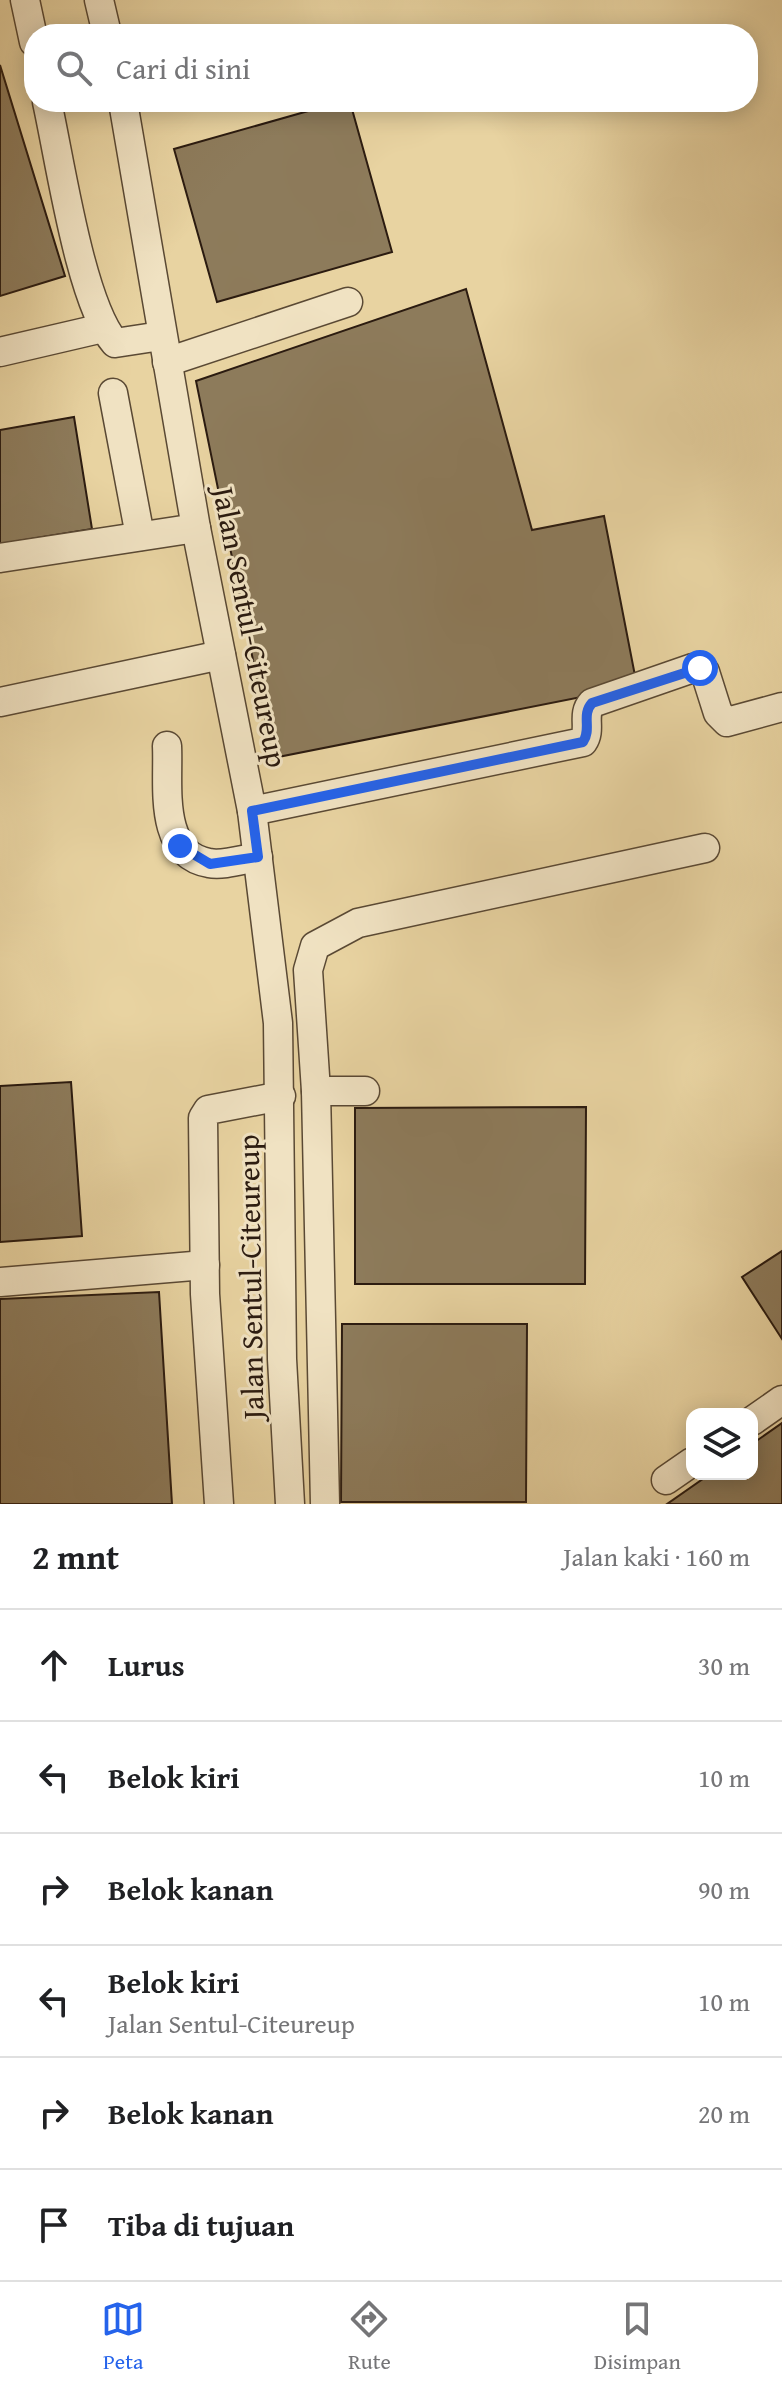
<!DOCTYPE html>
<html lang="id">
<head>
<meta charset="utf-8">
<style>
  :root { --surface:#fff; --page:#f6f6f6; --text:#202124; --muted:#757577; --line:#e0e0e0; --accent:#2563eb }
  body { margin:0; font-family:"Gentium Book Plus",serif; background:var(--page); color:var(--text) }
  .controls { position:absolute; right:24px; bottom:24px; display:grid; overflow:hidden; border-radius:16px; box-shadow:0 4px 20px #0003 }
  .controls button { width:72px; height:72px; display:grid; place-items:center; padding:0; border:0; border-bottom:2px solid var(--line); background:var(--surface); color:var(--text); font:40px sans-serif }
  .stop { position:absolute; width:24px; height:24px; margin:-18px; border:6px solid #2563eb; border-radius:50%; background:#fff }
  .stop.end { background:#2563eb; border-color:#fff; box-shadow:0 2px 8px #0008 }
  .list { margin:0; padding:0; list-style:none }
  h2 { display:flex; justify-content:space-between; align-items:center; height:104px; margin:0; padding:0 32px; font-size:34px }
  h2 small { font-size:26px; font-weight:400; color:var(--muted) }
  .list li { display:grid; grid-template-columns:52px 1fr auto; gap:24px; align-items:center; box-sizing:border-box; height:112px; padding:0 32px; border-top:2px solid var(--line) }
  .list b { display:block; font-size:30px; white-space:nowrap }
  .list p { margin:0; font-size:26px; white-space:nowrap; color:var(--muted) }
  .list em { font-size:26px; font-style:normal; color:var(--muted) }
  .icon { flex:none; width:44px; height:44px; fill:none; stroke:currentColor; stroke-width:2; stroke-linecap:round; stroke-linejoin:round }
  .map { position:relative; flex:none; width:782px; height:1504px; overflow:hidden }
  .search { position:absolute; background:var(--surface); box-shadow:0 4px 20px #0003; left:24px; right:24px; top:24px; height:88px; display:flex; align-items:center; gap:20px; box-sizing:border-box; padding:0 28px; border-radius:32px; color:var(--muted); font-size:30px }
  .sheet { height:776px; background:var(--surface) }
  nav { display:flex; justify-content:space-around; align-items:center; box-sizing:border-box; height:112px; border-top:2px solid var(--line); background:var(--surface); font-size:22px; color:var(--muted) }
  nav a { display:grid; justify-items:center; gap:4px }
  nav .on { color:var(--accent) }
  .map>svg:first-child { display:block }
</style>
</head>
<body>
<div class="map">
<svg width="782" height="1504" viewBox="0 0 782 1504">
  <rect width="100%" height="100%" fill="#e8d3a1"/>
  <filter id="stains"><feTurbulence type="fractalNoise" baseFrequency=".0025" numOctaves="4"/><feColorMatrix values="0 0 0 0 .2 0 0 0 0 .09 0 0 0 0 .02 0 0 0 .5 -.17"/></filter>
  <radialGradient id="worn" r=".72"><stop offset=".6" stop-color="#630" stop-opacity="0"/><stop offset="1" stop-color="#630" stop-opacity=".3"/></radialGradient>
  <g fill="#8d7b5b" stroke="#2b1b10" stroke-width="2">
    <path d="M0,65L65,276L0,296Z"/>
    <path d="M340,102H350L392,252L217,302L174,149Z"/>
    <path d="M466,289L532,530L604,516L637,686L273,758L196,381Z"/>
    <path d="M74,417L92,529L0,544V430Z"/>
    <path d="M71,1082L82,1236L0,1242V1086Z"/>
    <path d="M586,1107L585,1284H355V1108Z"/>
    <path d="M782,1251V1339L742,1277Z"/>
    <path d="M159,1292L172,1504H0V1299Z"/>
    <path d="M342,1324H527L526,1502H341Z"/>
    <path d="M782,1423V1504H667L710,1474H752V1444Z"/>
  </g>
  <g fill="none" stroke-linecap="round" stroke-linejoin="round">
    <g stroke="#5a4934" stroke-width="31">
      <g id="minor">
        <path d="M25,0L34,42"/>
        <path d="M99,0L107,34"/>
        <path d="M47,102C60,160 80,302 115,343L161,336"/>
        <path d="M123,102L196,528L252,811L278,1023L282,1359L290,1504"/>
        <path d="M0,352L103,328"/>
        <path d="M167,362L348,302"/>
        <path d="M113,393L140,536"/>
        <path d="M0,558L196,528"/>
        <path d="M0,702L221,655"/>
        <path d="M167,746C169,783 157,854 209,863C223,866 244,859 258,857"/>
        <path d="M252,811L583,742C592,729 581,715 592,703L693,668L705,672L718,713L727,722L782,707"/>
        <path d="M316,1091H365"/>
        <path d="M0,1282L205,1265"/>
        <path d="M752,1421L782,1400"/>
        <path d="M666,1480L692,1462"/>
        <path d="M219,1504L205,1294L203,1118L208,1110L281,1096"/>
        <path d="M325,1504L316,1091L308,970L315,946L358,923L705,848"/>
      </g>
    </g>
    <use href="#minor" stroke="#f0e2c2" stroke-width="28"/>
  </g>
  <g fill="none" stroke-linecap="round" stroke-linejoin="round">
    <path stroke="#2563eb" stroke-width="10" d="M180,846L210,864L258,857L252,811L583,742C592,729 581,715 592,703L700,668"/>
  </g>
  <g text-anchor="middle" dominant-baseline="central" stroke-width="6" stroke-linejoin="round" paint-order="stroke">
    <g font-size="30" fill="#2b1b10" stroke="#f0e2c2">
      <text transform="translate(251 627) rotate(79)">Jalan Sentul-Citeureup</text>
      <text transform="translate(250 1277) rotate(-91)">Jalan Sentul-Citeureup</text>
    </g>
  </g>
  <rect width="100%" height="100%" filter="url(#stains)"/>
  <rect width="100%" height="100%" fill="url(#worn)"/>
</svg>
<div class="controls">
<button><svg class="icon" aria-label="layers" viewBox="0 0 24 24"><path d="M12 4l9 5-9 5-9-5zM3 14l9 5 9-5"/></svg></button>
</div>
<div class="stop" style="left:700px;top:668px"></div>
<div class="stop end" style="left:180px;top:846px"></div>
<div class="search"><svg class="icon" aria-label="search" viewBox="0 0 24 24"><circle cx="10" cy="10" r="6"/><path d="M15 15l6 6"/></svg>Cari di sini</div>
</div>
<section class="sheet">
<h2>2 mnt<small>Jalan kaki · 160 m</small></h2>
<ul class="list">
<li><svg class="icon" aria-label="ahead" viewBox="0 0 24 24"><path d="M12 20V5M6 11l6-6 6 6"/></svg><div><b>Lurus</b></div><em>30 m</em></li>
<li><svg class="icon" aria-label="left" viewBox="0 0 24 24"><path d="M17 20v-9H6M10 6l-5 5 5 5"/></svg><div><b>Belok kiri</b></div><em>10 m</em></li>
<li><svg class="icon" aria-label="right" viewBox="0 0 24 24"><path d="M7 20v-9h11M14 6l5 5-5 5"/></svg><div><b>Belok kanan</b></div><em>90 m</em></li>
<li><svg class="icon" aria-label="left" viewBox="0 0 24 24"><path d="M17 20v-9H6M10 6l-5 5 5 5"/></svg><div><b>Belok kiri</b><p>Jalan Sentul-Citeureup</p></div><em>10 m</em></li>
<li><svg class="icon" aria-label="right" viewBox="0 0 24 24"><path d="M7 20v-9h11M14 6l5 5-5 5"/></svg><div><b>Belok kanan</b></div><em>20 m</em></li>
<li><svg class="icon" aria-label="arrive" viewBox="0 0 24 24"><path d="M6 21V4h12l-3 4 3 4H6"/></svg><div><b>Tiba di tujuan</b></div></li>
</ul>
</section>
<nav>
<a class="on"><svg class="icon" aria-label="map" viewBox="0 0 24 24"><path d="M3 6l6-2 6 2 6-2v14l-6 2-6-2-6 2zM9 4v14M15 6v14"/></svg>Peta</a>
<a><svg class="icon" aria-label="directions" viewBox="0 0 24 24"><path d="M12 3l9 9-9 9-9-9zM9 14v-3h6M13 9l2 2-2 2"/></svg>Rute</a>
<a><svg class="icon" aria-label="saved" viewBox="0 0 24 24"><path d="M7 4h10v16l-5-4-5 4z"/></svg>Disimpan</a>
</nav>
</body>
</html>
